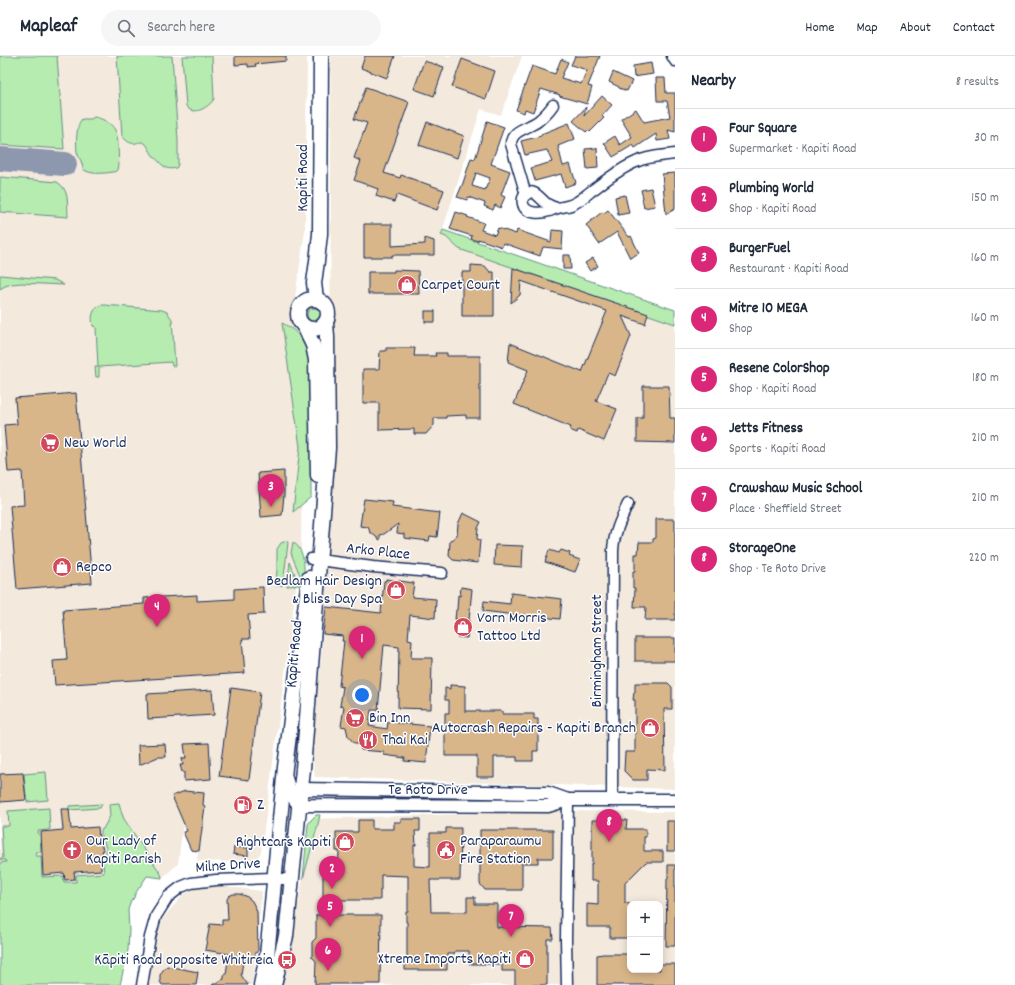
<!DOCTYPE html>
<html lang="en">
<head>
<meta charset="utf-8">
<style>
  :root { --surface:#fff; --page:#f6f6f7; --text:#1f2937; --muted:#747a83; --line:#e0e1e3; --accent:#db2777 }
  body { margin:0; font-family:Dekko,sans-serif; background:var(--page); color:var(--text) }
  .controls { position:absolute; right:12px; bottom:12px; display:grid; overflow:hidden; border-radius:8px; box-shadow:0 2px 10px #0003 }
  .controls button { width:36px; height:36px; display:grid; place-items:center; padding:0; border:0; border-bottom:1px solid var(--line); background:var(--surface); color:var(--text); font:20px sans-serif }
  .you { position:absolute; left:362px; top:639px; width:14px; height:14px; margin:-10px; border:3px solid #fff; border-radius:50%; background:#1a73e8; box-shadow:0 0 0 6px #1a73e833 }
  .badge { display:grid; place-items:center; width:26px; height:26px; border-radius:50%; background:var(--accent); color:#fff; font-size:13px; font-weight:700 }
  .pin { position:absolute; translate:-50% -33px; filter:drop-shadow(0 1px 2px #0008) }
  .pin::after { content:''; position:absolute; top:21px; width:14px; height:12px; background:inherit; clip-path:polygon(0 0,100% 0,50% 100%) }
  .list { margin:0; padding:0; list-style:none }
  h2 { display:flex; justify-content:space-between; align-items:center; height:52px; margin:0; padding:0 16px; font-size:17px }
  h2 small { font-size:13px; font-weight:400; color:var(--muted) }
  .list li { display:grid; grid-template-columns:26px 1fr auto; gap:12px; align-items:center; box-sizing:border-box; height:60px; padding:0 16px; border-top:1px solid var(--line) }
  .list b { display:block; font-size:15px; white-space:nowrap }
  .list p { margin:0; font-size:13px; white-space:nowrap; color:var(--muted) }
  .list em { font-size:13px; font-style:normal; color:var(--muted) }
  .icon { flex:none; width:22px; height:22px; fill:none; stroke:currentColor; stroke-width:2; stroke-linecap:round; stroke-linejoin:round }
  .map { position:relative; flex:none; width:675px; height:929px; overflow:hidden }
  header { display:flex; align-items:center; gap:24px; box-sizing:border-box; height:56px; padding:0 20px; background:var(--surface); border-bottom:1px solid var(--line) }
  header strong { font-size:19px }
  nav { display:flex; gap:22px; margin-inline-start:auto; font-size:14px }
  .search { width:280px; height:36px; background:var(--page); display:flex; align-items:center; gap:10px; box-sizing:border-box; padding:0 14px; border-radius:22px; color:var(--muted); font-size:15px }
  main { display:flex }
  aside { flex:1; background:var(--surface) }
  .map>svg:first-child { display:block }
</style>
</head>
<body>
<header>
<strong>Mapleaf</strong>
<div class="search"><svg class="icon" aria-label="search" viewBox="0 0 24 24"><circle cx="10" cy="10" r="6"/><path d="M15 15l6 6"/></svg>Search here</div>
<nav><a>Home</a><a>Map</a><a>About</a><a>Contact</a></nav>
</header>
<main>
<div class="map">
<svg width="675" height="929" viewBox="0 0 675 929">
  <rect width="100%" height="100%" fill="#fff"/>
  <filter id="ink" filterUnits="userSpaceOnUse"><feTurbulence type="fractalNoise" baseFrequency=".025" numOctaves="2"/><feDisplacementMap in="SourceGraphic" scale="8" xChannelSelector="R" yChannelSelector="G"/><feConvolveMatrix kernelMatrix="1 2 1 2 8 2 1 2 1" color-interpolation-filters="sRGB"/></filter>
  <g filter="url(#ink)">
    <g fill="#f3e9dc" fill-rule="evenodd">
      <path d="M0,0H307L305,175L295,241L302,387L301,492L288,594L261,796L258,801L248,806L197,805L204,745L185,750L178,808L162,822L130,817L0,885Z"/>
      <path d="M331,0H522L501,59L481,53L441,179L446,181L459,193L675,268V733L315,721L312,698L323,582L330,414Z"/>
      <path d="M550,755L675,756V929H283L287,913L313,763ZM630,848H660V914H630Z"/>
      <path d="M221,830L262,835L253,922L251,929H147L159,873L164,861L183,839L194,832Z"/>
    </g>
    <g fill="#b6ecaf" stroke="#688e86">
      <path d="M0,0H57L64,93L0,89Z"/>
      <path d="M117,0H172L178,84V108L177,111L176,112C173,113 169,113 166,112C163,110 154,101 152,98C150,95 148,90 145,87C137,83 134,94 122,80Z"/>
      <path d="M182,0H212L214,43C209,51 193,61 186,50Z"/>
      <path d="M94,61C101,62 112,67 115,74C119,80 118,101 119,109L118,114L117,115C109,117 94,119 86,115C83,114 83,111 82,108C81,104 78,100 77,96C76,88 76,68 82,63H91Z"/>
      <path d="M0,121L57,126C70,134 67,147 68,161L0,156Z"/>
      <path d="M443,174L675,254V268L459,193L446,181L441,179Z"/>
      <path d="M0,219L55,224L64,229L21,227L12,228L5,230L0,233Z"/>
      <path d="M101,249H105L162,254L167,256L172,263L175,310H172L171,306L99,311V321H96L95,311H98L96,271L93,270C91,261 92,253 101,249Z"/>
      <circle cx="314" cy="259" r="7"/>
      <path d="M282,267C298,275 305,284 309,301L311,412V441L293,456L300,391Z"/>
      <path d="M287,485L288,487L283,529L276,530L277,513V493L281,487Z"/>
      <path d="M293,486C306,495 305,514 303,527L291,497Z"/>
      <path d="M290,506L299,529L287,530Z"/>
      <path d="M46,716L48,744L27,746V741L26,740L24,718Z"/>
      <path d="M119,747L122,758L124,763L161,818L162,822L147,820L135,838L134,842L131,845L128,854L129,874L128,894L120,929H0V807L6,806L5,804H0V802H3L1,770H9L8,755L49,752L50,773L48,774L38,775L39,779H40L41,796H36V800H41L42,821L63,820L64,826H76V819L104,817L103,806L106,799V792L104,786L101,782V774L103,773L110,760L109,748Z"/>
      <path d="M102,748L100,752L69,754V750Z"/>
      <path d="M316,759H320L318,768L303,823V822L308,768L311,764Z"/>
    </g>
    <g fill="none" stroke-linecap="round" stroke-linejoin="round">
      <path stroke="#8d97ae" stroke-width="24" d="M0,103L65,108"/>
    </g>
    <g fill="#d8b68a" stroke="#1b2f5e" fill-rule="evenodd">
      <path d="M235,0H286V5L255,8L256,10L248,11V8L235,9Z"/>
      <path d="M365,0H395L387,22L361,12Z"/>
      <path d="M575,0H600L588,30L592,31L587,48L559,40L560,39L541,33L533,56L525,53L524,57L516,54L532,10L555,18L561,3L568,6L561,22L581,28L587,14L571,9Z"/>
      <path d="M462,3L495,15L486,43L452,31Z"/>
      <path d="M424,5L444,11L434,40L414,33Z"/>
      <path d="M651,7L653,18L634,21L633,10Z"/>
      <path d="M613,16L632,25L627,35L619,32V31L609,26Z"/>
      <path d="M656,22H665L666,37H675V76L668,74L670,83L657,85L656,78L635,92L633,89L613,101L604,87L615,80L620,89L632,81L621,63L636,53L644,66L670,61L667,45H657Z"/>
      <path d="M366,31L409,46L384,117L400,122L401,119L444,134L437,154L397,139L394,146L376,140L378,133L354,124L361,105L354,102L367,67L354,63Z"/>
      <path d="M602,40L612,49L602,60L604,62L590,76L588,74L586,76L573,65L586,51L584,60Z"/>
      <path d="M487,65L504,71L491,108L510,115L501,139L505,141L500,152L495,149L493,154L484,150L485,147L468,141L467,144L457,141L463,127L471,102L475,103ZM476,117L490,122L485,134L472,130Z"/>
      <path d="M427,66L464,80L457,102L419,89Z"/>
      <path d="M569,67L575,83L558,90L563,110L570,108L576,127L565,131L561,118L535,125L531,112L552,106L547,94L525,99L521,85L541,80V78Z"/>
      <path d="M597,92L598,112L587,113L585,93Z"/>
      <path d="M675,117V153L666,158L662,118Z"/>
      <path d="M651,132L655,150L644,152L642,143L643,142L641,134Z"/>
      <path d="M625,139L629,157L618,159L615,141Z"/>
      <path d="M608,154L629,181L631,180L639,197L630,202L617,176L599,188L586,169L602,156L604,157Z"/>
      <path d="M456,156L468,160L467,161L484,167L481,174L495,179L498,172L516,178L517,174L551,186L552,174L563,175L562,193L543,191L540,200L503,187L502,191L478,183V185L471,183L472,180L450,173Z"/>
      <path d="M364,168H392V190L425,188V182L434,185V199H392V201H364Z"/>
      <path d="M563,199H570L571,213H563Z"/>
      <path d="M593,202L598,210L590,215L585,207Z"/>
      <path d="M471,209L485,210L490,216H494V260H462V216H471Z"/>
      <path d="M513,212L648,258L645,268L622,260L631,280L615,320L608,317L596,345L617,353L604,385L578,374L577,377L570,374L571,371L514,348L528,314L508,306L510,287L582,316L607,255L521,225L520,239L511,247Z"/>
      <path d="M394,214L418,215L419,238H368V216H394Z"/>
      <rect x="425" y="255" width="10" height="11"/>
      <path d="M386,292H415L414,300H436L435,297H447V300H480V362H466V359L446,360V362H434V369L426,378H414V373L379,374V347H363V313H379L380,295H386Z"/>
      <path d="M643,330H669L670,362H675V387L637,386V362H643Z"/>
      <path d="M76,337L92,527L17,533L10,450L24,449L22,415L8,416L4,369L17,368L15,342Z"/>
      <path d="M284,415V439L282,459L261,461L258,417Z"/>
      <path d="M364,443L393,446L392,451L440,457L437,481L430,480L429,485L404,482V478L397,477L398,468L384,478L380,479V484L370,476L368,471L360,470Z"/>
      <path d="M463,457L481,466L478,472L477,483L480,484L478,507L453,504L449,500L450,485L457,479L458,468Z"/>
      <path d="M656,463H675V564H645L646,551H634L635,532H633V515H635V498H638L639,486H653V483L656,482Z"/>
      <path d="M495,489L523,490L522,511L494,509Z"/>
      <path d="M549,494L559,497L561,494L570,497L569,500L580,504L575,516L545,506Z"/>
      <path d="M386,523L414,527L412,541L436,543L435,562L410,559L408,583L412,584L411,602H432L431,653L398,652L399,591L384,589L378,654H371L369,670L387,673L388,666L430,670L426,707L404,705L405,702L384,699V696L361,694V690L353,686L348,680L346,671L341,670L344,651L340,650L343,631L339,630L344,585H342L343,580L323,578L326,551L381,557L384,525H386Z"/>
      <path d="M263,531L264,558L248,559L250,583H242L245,617L55,629L53,605L67,604L63,554L144,548V542L197,539V545L234,543V533Z"/>
      <path d="M461,531L472,533L469,564L467,582L457,581V576L456,575L457,563H455L456,554H457L458,539L460,540Z"/>
      <path d="M511,537L562,543L560,563L522,559V561L515,560V559L483,555L484,545L510,548Z"/>
      <rect x="635" y="582" width="40" height="23"/>
      <path d="M635,627H668L672,631V653H664L665,714L647,713V724H633L624,715L625,696H635V644H633L634,636H635Z"/>
      <path d="M450,629L465,630V655H502V658H534V663H538V695H533V705H517V701H494V721H477V700H445V657H449V644H445V632L450,633Z"/>
      <path d="M231,632L260,636L249,724L219,720Z"/>
      <path d="M212,634L214,659L148,663L147,638Z"/>
      <path d="M209,687L211,723L184,725V716H182L180,709H183L182,702H186L184,688Z"/>
      <path d="M165,688L166,701H158L139,709L138,689Z"/>
      <path d="M23,717L26,744L0,746V718Z"/>
      <path d="M185,735L204,737L203,749L205,750L199,795L191,794L183,776L187,775L172,740Z"/>
      <path d="M61,753H69L71,773L98,771L99,783L103,793L101,803V814L74,816L75,823L65,824L64,817L43,819L41,776L63,774Z"/>
      <path d="M401,763H420V775H415L416,789H414V810L430,811V777H446V772H461L460,824H430L431,856H467V841H475V848H497V871L552,872L553,883H547V929H515V915H502V908H469V895H455L454,898H447V914H405V905L407,904V866H406V855H408V820L381,819V834H380V844H323V819H338L339,795H336V776H358V764H372V773H394V766H401Z"/>
      <path d="M592,764H627L626,773H646V781H644V795H663V806H646L625,827V847H629V849H630V882H610V871H587V848L598,849V825H591V808H592Z"/>
      <rect x="667" y="765" width="8" height="30"/>
      <path d="M480,774H553V802H538V807H522V834H485L480,828Z"/>
      <path d="M234,791L248,792V800L233,798Z"/>
      <path d="M668,809H675V890H666L667,823H668Z"/>
      <path d="M233,838H239L246,840L252,845L254,849L257,856L258,894L254,900L251,902L243,905L241,919L248,929H212L224,923V918H226L229,898L205,894L210,868L222,869V864H228L227,843L229,840Z"/>
      <path d="M316,859H381L380,928H315L316,905L312,901V886L316,882Z"/>
      <path d="M603,898H630V914H660V908H675V929H597V899Z"/>
      <path d="M167,910L198,916L196,929H162L160,925V919L163,914Z"/>
    </g>
    <g fill="none" stroke-linecap="round" stroke-linejoin="round">
      <g stroke="#1b2f5e" stroke-width="13">
        <g id="minor">
          <path d="M672,0L675,5"/>
          <path d="M526,139L511,88C511,74 529,72 538,65C544,60 549,55 553,49"/>
          <path d="M556,152C553,151 550,150 547,148C540,143 534,131 525,139C523,141 522,144 523,148C525,158 541,158 549,155C551,155 553,153 555,153C562,150 569,151 575,147C581,144 585,140 590,136C605,125 619,113 636,106C648,100 662,100 675,98"/>
          <path d="M311,503L373,511L442,517"/>
          <path d="M612,744L613,494C614,477 621,463 628,448"/>
          <path d="M142,929L150,881L156,860L168,841L181,831L191,827L216,824L274,822L291,824"/>
          <path d="M567,929L566,883L568,744"/>
        </g>
      </g>
      <g stroke="#1b2f5e" stroke-width="15">
        <g id="tertiary">
          <path d="M285,719C288,729 291,742 299,749L548,750L568,744H675"/>
          <path d="M295,738L301,733L539,737H548L568,744"/>
        </g>
      </g>
      <g stroke="#1b2f5e" stroke-width="17">
        <g id="secondary">
          <circle cx="313" cy="258" r="15"/>
          <path d="M316,243L314,227L317,205L320,178L321,0"/>
          <path d="M304,270L313,289L316,304L318,420"/>
          <path d="M261,929L267,900L285,711L309,522"/>
          <path d="M274,929L286,880L303,713L328,392L327,281L326,267"/>
        </g>
      </g>
      <use href="#minor" stroke="#fff" stroke-width="10"/>
      <use href="#tertiary" stroke="#fff" stroke-width="12"/>
      <use href="#secondary" stroke="#fff" stroke-width="14"/>
    </g>
  </g>
  <defs>
    <g id="shop-disc" transform="scale(1)"><circle r="9.5" fill="#d1495b" stroke="#fff"/><path d="M-5-2.5h2.3a2.7 3.5 0 0 1 5.4 0H5L5.5 6h-11ZM-1.5-2.5h3a1.5 2.3 0 0 0-3 0Z" fill="#fff"/></g>
    <g id="supermarket-disc" transform="scale(1)"><circle r="9.5" fill="#d1495b" stroke="#fff"/><path d="M-6-5.5h2.5l.6 2H6L4.5 2H-2.5L-4.4-4H-6ZM-1.5 3.2a1.3 1.3 0 1 0 .1 0ZM3 3.2a1.3 1.3 0 1 0 .1 0Z" fill="#fff"/></g>
    <g id="restaurant-disc" transform="scale(1)"><circle r="9.5" fill="#d1495b" stroke="#fff"/><path d="M-5-6h1v4h1v-4h1v4h1v-4h1v5L-1.5 .5V6h-2V.5L-5-1ZM5-6V6H3V1.5H1.5Q1.5-4 5-6Z" fill="#fff"/></g>
    <g id="fuel-disc" transform="scale(1)"><circle r="9.5" fill="#d1495b" stroke="#fff"/><path d="M-5.5-6h7V0h2V4h1.3V-2.5L3-4.5l.8-.8L6-3V5H2.5V1h-1V6h-7ZM-4.2-4.7v3.2H.2V-4.7Z" fill="#fff"/></g>
    <g id="church-disc" transform="scale(1)"><circle r="9.5" fill="#d1495b" stroke="#fff"/><path d="M-1.2-6h2.4v3.5h3.3v2.4h-3.3V6h-2.4V-.1h-3.3v-2.4h3.3Z" fill="#fff"/></g>
    <g id="civic-disc" transform="scale(1)"><circle r="9.5" fill="#d1495b" stroke="#fff"/><path d="M-.6-6.5H3V-4.5H.6V-3L4-1V1h2V6H-6V1h2V-1L-.6-3ZM-1.2 2.5V6h2.4V2.5Z" fill="#fff"/></g>
    <g id="bus-disc" transform="scale(1)"><circle r="9.5" fill="#d1495b" stroke="#fff"/><path d="M-5-6H5V4H4V6H2V4H-2V6H-4V4H-5ZM-3.5-4V0h7V-4ZM-3.5 1.2v1.5H-2V1.2ZM2 1.2v1.5H3.5V1.2Z" fill="#fff"/></g>
  </defs>
  <g fill-rule="evenodd">
    <use href="#shop-disc" x="407" y="229"/>
    <use href="#supermarket-disc" x="50" y="387"/>
    <use href="#shop-disc" x="62" y="511"/>
    <use href="#shop-disc" x="396" y="534"/>
    <use href="#shop-disc" x="463" y="571"/>
    <use href="#supermarket-disc" x="355" y="662"/>
    <use href="#shop-disc" x="650" y="672"/>
    <use href="#restaurant-disc" x="368" y="684"/>
    <use href="#fuel-disc" x="243" y="749"/>
    <use href="#shop-disc" x="345" y="786"/>
    <use href="#church-disc" x="72" y="794"/>
    <use href="#civic-disc" x="446" y="794"/>
    <use href="#shop-disc" x="525" y="903"/>
    <use href="#bus-disc" x="287" y="904"/>
  </g>
  <g text-anchor="middle" dominant-baseline="central" stroke-width="3" stroke-linejoin="round" paint-order="stroke">
    <g font-size="16" fill="#1b2f5e" stroke="#fff">
      <text transform="translate(303 122) rotate(-90)">Kapiti Road</text>
      <text transform="translate(378 496) rotate(6)">Arko Place</text>
      <text transform="translate(597 595) rotate(-90)">Birmingham Street</text>
      <text transform="translate(295 598) rotate(-85)">Kapiti Road</text>
      <text x="428" y="734">Te Roto Drive</text>
      <text transform="translate(228 810) rotate(-4)">Milne Drive</text>
    </g>
    <g font-size="16" fill="#1b2f5e" stroke="#fff" text-anchor="start">
      <text x="421" y="229">Carpet Court</text>
      <text x="64" y="387">New World</text>
      <text x="76" y="511">Repco</text>
      <text x="382" y="525" text-anchor="end">Bedlam Hair Design<tspan x="382" dy="18">&amp; Bliss Day Spa</tspan></text>
      <text x="477" y="562">Vorn Morris<tspan x="477" dy="18">Tattoo Ltd</tspan></text>
      <text x="369" y="662">Bin Inn</text>
      <text x="636" y="672" text-anchor="end">Autocrash Repairs - Kapiti Branch</text>
      <text x="382" y="684">Thai Kai</text>
      <text x="257" y="749">Z</text>
      <text x="86" y="785">Our Lady of<tspan x="86" dy="18">Kapiti Parish</tspan></text>
      <text x="460" y="785">Paraparaumu<tspan x="460" dy="18">Fire Station</tspan></text>
      <text x="331" y="786" text-anchor="end">Rightcars Kapiti</text>
      <text x="511" y="903" text-anchor="end">Xtreme Imports Kapiti</text>
      <text x="273" y="904" text-anchor="end">Kāpiti Road opposite Whitireia</text>
    </g>
  </g>
</svg>
<div class="controls">
<button>+</button>
<button>−</button>
</div>
<div class="you"></div>
<div class="pin badge" style="left:362px;top:603px">1</div>
<div class="pin badge" style="left:332px;top:833px">2</div>
<div class="pin badge" style="left:271px;top:451px">3</div>
<div class="pin badge" style="left:157px;top:571px">4</div>
<div class="pin badge" style="left:330px;top:871px">5</div>
<div class="pin badge" style="left:328px;top:915px">6</div>
<div class="pin badge" style="left:511px;top:881px">7</div>
<div class="pin badge" style="left:609px;top:786px">8</div>
</div>
<aside>
<h2>Nearby<small>8 results</small></h2>
<ul class="list">
<li><span class="badge">1</span><div><b>Four Square</b><p>Supermarket · Kapiti Road</p></div><em>30 m</em></li>
<li><span class="badge">2</span><div><b>Plumbing World</b><p>Shop · Kapiti Road</p></div><em>150 m</em></li>
<li><span class="badge">3</span><div><b>BurgerFuel</b><p>Restaurant · Kapiti Road</p></div><em>160 m</em></li>
<li><span class="badge">4</span><div><b>Mitre 10 MEGA</b><p>Shop</p></div><em>160 m</em></li>
<li><span class="badge">5</span><div><b>Resene ColorShop</b><p>Shop · Kapiti Road</p></div><em>180 m</em></li>
<li><span class="badge">6</span><div><b>Jetts Fitness</b><p>Sports · Kapiti Road</p></div><em>210 m</em></li>
<li><span class="badge">7</span><div><b>Crawshaw Music School</b><p>Place · Sheffield Street</p></div><em>210 m</em></li>
<li><span class="badge">8</span><div><b>StorageOne</b><p>Shop · Te Roto Drive</p></div><em>220 m</em></li>
</ul>
</aside>
</main>
</body>
</html>
